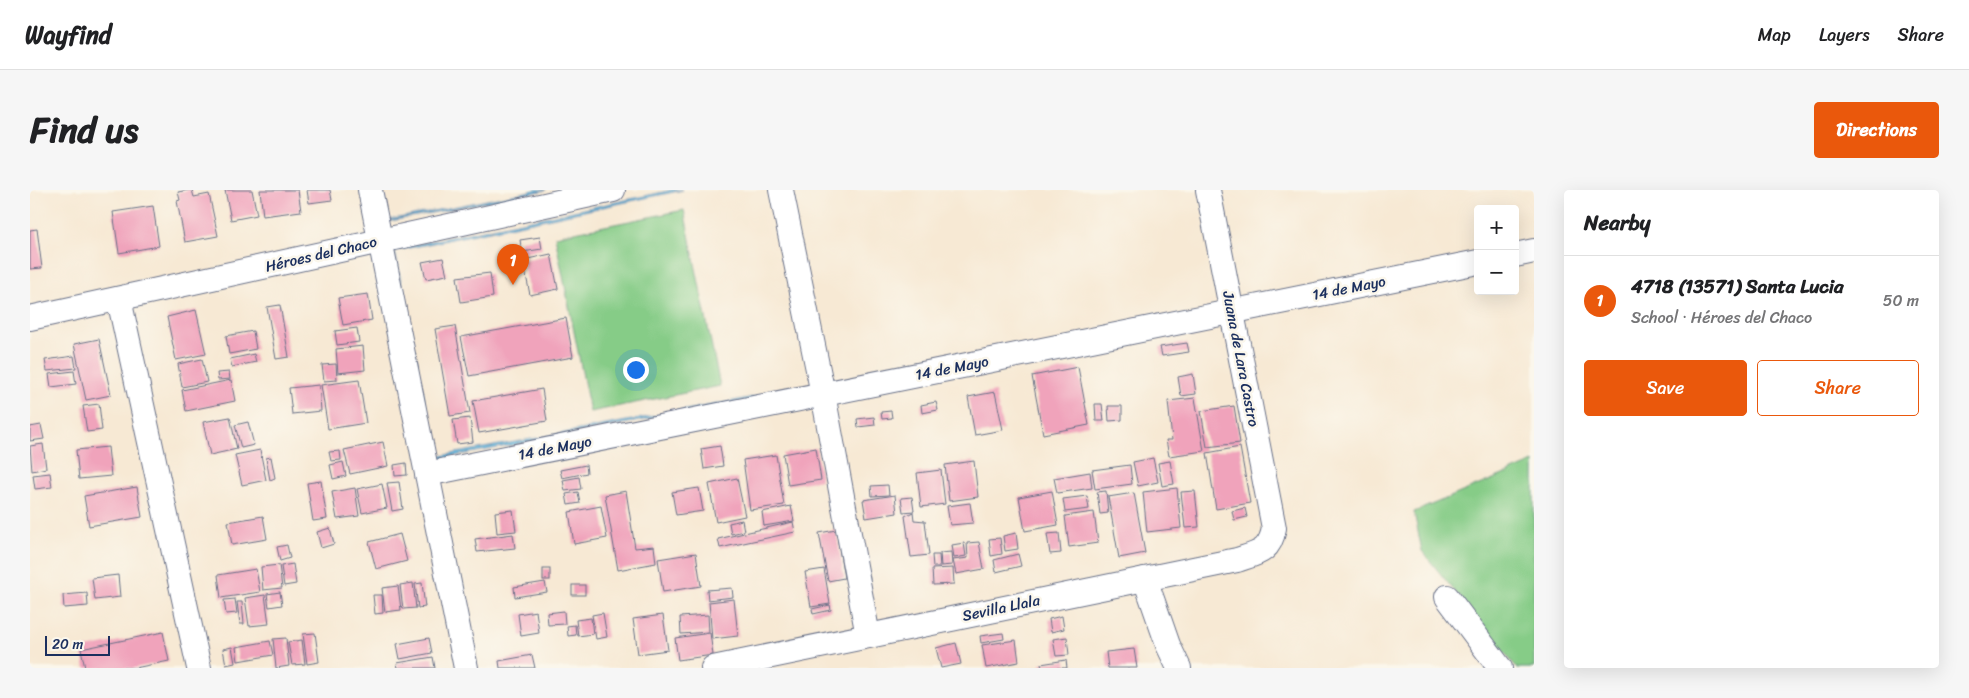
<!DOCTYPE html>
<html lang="en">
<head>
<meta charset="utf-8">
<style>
  :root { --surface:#fff; --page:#f6f6f6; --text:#202124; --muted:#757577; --line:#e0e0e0; --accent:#ea580c }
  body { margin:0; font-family:Sriracha,sans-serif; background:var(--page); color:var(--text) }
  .controls { position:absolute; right:15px; top:15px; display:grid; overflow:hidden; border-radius:5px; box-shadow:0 5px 20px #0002 }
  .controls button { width:45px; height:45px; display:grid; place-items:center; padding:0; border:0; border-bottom:1px solid var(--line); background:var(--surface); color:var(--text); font:25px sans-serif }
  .scale { position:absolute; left:15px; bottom:12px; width:65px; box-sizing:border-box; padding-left:5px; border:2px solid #1b2f5e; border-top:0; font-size:14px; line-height:18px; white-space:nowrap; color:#1b2f5e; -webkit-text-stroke:4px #fbf7ec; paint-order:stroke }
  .you { position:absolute; left:605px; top:179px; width:18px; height:18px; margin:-12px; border:4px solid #fff; border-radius:50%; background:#1a73e8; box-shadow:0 0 0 8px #1a73e833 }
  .badge { display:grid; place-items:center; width:32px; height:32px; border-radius:50%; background:var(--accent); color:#fff; font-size:16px; font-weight:700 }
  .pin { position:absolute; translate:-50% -41px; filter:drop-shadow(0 1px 2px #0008) }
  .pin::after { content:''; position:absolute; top:26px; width:18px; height:15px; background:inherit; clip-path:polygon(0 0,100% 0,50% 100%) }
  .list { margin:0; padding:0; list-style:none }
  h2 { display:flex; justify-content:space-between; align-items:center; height:65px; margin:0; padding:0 20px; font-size:21px }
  h2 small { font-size:16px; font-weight:400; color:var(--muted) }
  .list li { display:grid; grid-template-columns:32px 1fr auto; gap:15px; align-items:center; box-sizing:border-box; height:90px; padding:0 20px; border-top:1px solid var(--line) }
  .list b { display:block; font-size:19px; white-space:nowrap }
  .list p { margin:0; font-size:16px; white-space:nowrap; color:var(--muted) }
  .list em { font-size:16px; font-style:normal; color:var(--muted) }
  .actions { display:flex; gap:10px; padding:15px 20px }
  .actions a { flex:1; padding:11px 0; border:1px solid var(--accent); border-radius:5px; text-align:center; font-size:18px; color:var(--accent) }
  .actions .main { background:var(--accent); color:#fff }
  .map { position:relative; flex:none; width:1504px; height:478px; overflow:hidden; border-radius:5px }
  header { display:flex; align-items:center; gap:30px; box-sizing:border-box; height:70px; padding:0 25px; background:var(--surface); border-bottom:1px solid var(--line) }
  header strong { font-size:24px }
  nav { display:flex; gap:28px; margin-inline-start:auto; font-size:18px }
  .intro { display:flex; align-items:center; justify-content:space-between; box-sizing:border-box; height:120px; padding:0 30px }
  h1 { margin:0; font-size:35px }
  .button { padding:12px 22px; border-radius:5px; background:var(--accent); color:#fff; font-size:18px; font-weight:700 }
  main { display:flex; gap:30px; padding:0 30px }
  aside { flex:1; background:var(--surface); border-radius:5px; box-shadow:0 5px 20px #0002 }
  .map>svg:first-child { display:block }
</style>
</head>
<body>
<header>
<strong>Wayfind</strong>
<nav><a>Map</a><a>Layers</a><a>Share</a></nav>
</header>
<div class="intro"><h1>Find us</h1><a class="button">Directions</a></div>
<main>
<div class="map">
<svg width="1504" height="478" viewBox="0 0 1504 478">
  <rect width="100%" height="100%" fill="#fbf7ec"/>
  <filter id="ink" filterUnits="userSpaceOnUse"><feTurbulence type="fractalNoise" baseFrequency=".02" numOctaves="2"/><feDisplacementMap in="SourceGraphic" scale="10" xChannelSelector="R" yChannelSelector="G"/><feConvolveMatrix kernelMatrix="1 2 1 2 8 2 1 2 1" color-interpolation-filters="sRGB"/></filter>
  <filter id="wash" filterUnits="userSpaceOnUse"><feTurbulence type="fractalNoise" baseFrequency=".0096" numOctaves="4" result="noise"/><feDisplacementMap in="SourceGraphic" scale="20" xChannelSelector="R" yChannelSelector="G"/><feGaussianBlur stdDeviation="1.12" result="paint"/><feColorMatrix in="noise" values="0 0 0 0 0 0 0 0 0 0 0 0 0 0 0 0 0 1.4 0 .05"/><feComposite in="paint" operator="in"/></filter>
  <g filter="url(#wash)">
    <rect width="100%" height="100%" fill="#f7e9d4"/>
    <g fill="#86cc87" stroke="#507e72">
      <path d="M654,20L690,196L560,222L525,46Z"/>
      <path d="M1504,272V478H1487L1392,361L1384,322Z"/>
    </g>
    <g fill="#6bc3e8" stroke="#4379a3">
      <path d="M350,0H352L359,30L506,0H516L356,32Z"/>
      <path d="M643,0H653L365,61L406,267L777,197L776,199L404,270L364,59Z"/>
    </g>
    <g id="blocks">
      <g fill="#f0a3bb">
        <path d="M159,0H162L164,7L179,4L188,46L155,52L147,11L150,10L148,2Z"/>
        <path d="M195,0H222L227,25L201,30Z"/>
        <path d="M230,0H268L271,21L233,26Z"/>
        <path d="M277,0H300L302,10L279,13Z"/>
        <path d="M123,16L129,56L89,63L83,22Z"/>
        <path d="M7,39L12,78L0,79V40Z"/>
        <path d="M510,47L512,59L492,62L490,50Z"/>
        <path d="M521,64L528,99L500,105L493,70Z"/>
        <path d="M413,68L417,85L396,89L392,72Z"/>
        <path d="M460,83L463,107L431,112L427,87Z"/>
        <path d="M338,104L342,130L313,135L308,108Z"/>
        <path d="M250,115L259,167L246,169L237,117Z"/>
        <path d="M166,120L176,164L146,170L137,127Z"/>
        <path d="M536,128L543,167L439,186L431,147Z"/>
        <path d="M425,136L440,223L420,226L405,139Z"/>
        <path d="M327,138L329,152L307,155L305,141Z"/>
        <path d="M223,141L226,159L199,164L196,146Z"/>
        <path d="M69,149L81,205L56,210L44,154Z"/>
        <path d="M1157,153L1159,162L1132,166L1130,157Z"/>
        <path d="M333,156L335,180L308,183L306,159Z"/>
        <path d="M224,164L226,172L202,177L200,169Z"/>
        <path d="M44,166L46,178L17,181L15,170Z"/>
        <path d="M172,169L177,192L152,197L148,174Z"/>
        <path d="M306,174L307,190L294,191L292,175Z"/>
        <path d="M1048,177L1059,235L1013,244L1002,186Z"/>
        <path d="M44,181L46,194L21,197L19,184Z"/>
        <path d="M199,182L200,189L188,190L187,183Z"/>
        <path d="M1163,184L1166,204L1151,206L1148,187Z"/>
        <path d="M201,190L205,211L156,221L152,200Z"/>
        <path d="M329,190L336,233L298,239L291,195Z"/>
        <path d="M289,195L291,221L262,224L259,198Z"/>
        <path d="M512,199L517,231L449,243L443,211Z"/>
        <path d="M965,202L973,240L945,245L938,207Z"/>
        <path d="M1165,208L1174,261L1139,266L1136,250H1142L1138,211Z"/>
        <path d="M906,212L908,220L892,223L891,215Z"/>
        <path d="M69,214L72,240L57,242L53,216Z"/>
        <path d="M1065,214H1072L1074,231H1066Z"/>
        <path d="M1078,216H1092V230L1079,231Z"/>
        <path d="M1204,216L1210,253L1177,257L1171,221Z"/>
        <path d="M861,221L862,228L852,229L851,222Z"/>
        <path d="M200,227L207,259L180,265L173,232Z"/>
        <path d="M844,227L845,235L828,237L827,229Z"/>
        <path d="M440,228L443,252L427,254L423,230Z"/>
        <path d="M218,232L224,255L211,258L205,235Z"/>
        <path d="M11,235L14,249L0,251V237Z"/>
        <path d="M353,252L358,276L320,284L314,260Z"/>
        <path d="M13,254L16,278L2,281L0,256Z"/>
        <path d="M690,256L693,276L674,279L671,259Z"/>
        <path d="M78,257L81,286L49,289L46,260Z"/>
        <path d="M1210,257L1220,313L1186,319L1177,263Z"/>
        <path d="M786,258L791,290L758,295L753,264Z"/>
        <path d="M230,260L236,290L212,295L205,265Z"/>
        <path d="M310,261L311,270L301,271L299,262Z"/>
        <path d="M746,265L754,315L720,320L713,270Z"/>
        <path d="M241,267L245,288L240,290L236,268Z"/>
        <path d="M1123,268L1128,292L1108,296L1103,272Z"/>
        <path d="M944,271L948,307L919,311L915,275Z"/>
        <path d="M1140,271L1144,294L1132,296L1128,273Z"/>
        <path d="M313,272L316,286L303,289L300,275Z"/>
        <path d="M376,273L377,285L365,286L364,275Z"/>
        <path d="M556,275L557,283L532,288L530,280Z"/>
        <path d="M1100,275L1102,294L1065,299L1062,280Z"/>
        <path d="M911,280L915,314L891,317L887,283Z"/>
        <path d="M1060,282L1062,298L1027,303L1024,288Z"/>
        <path d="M20,283L22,297L5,299L3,285Z"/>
        <path d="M549,287L551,299L535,301L533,290Z"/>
        <path d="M707,288L715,326L686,332L679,294Z"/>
        <path d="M291,291L297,329L283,331L277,293Z"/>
        <path d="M369,292L373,319L362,321L357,293Z"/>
        <path d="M352,294L357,318L332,323L327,299Z"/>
        <path d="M858,295L859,305L842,306L841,296Z"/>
        <path d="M107,297L112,327L59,336L54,306Z"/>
        <path d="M325,298L329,326L307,329L302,302Z"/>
        <path d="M669,298L673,321L646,325L642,302Z"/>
        <path d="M1147,298L1151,338L1117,342L1113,302Z"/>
        <path d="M596,301L605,358L624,356L626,373L588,380L575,305Z"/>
        <path d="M1022,301L1028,335L995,341L989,307Z"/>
        <path d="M1076,301L1078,323L1070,324L1067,302Z"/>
        <path d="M1165,301L1169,337L1155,338L1151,302Z"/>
        <path d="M548,302L550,313L538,315L536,304Z"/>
        <path d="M1104,303L1115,363L1089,368L1078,307Z"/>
        <path d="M865,305L867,323L836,328L833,310Z"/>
        <path d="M1057,306L1059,319L1035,322L1033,309Z"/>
        <path d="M882,307L884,321L873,322L871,308Z"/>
        <path d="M940,313L943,333L920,335L917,316Z"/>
        <path d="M571,316L577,348L544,354L539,322Z"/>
        <path d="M761,316L764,331L734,336L732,322Z"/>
        <path d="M1215,318L1217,327L1204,330L1202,321Z"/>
        <path d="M483,320L486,341L467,343L465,322Z"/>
        <path d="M883,322L884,330L895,331L899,365L881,367L875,326Z"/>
        <path d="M1064,322L1068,353L1039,357L1035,326Z"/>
        <path d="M233,326L237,349L202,355L198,332Z"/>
        <path d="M712,330L714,341L701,344L699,333Z"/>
        <path d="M763,332L765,342L690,358L688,349Z"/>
        <path d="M300,338L304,354L291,358L287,342Z"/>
        <path d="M806,340L814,388L798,391L789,343Z"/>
        <path d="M986,343L988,359L975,361L973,346Z"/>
        <path d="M1029,343L1031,363L1020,364L1017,344Z"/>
        <path d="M370,344L377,371L346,379L339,352Z"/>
        <path d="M483,344L485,358L447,362L445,349Z"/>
        <path d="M970,348L972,364L961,366L959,349Z"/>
        <path d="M949,352L954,379L926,384L923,370L938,368L937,353Z"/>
        <path d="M934,353L936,366L924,368L922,355Z"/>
        <path d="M257,355L260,368L250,371L247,357Z"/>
        <path d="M921,362L922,375L911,376L910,363Z"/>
        <path d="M666,363L671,396L633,402L628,369Z"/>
        <path d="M988,364L991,376L966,382L964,370Z"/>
        <path d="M902,365H909L910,377H903Z"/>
        <path d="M263,374L266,394L254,396L251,376Z"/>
        <path d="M249,375L252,398L233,400L231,377Z"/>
        <path d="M923,378L924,394L903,395L902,379Z"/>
        <path d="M226,379L230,402L191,408L188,385Z"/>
        <rect x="513" y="379" width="7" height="11"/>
        <path d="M794,379L800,414L781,417L775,382Z"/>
        <path d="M88,385L90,407L65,410L62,388Z"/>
        <path d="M515,392L517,402L485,407L484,397Z"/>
        <path d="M383,393L386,418L373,419L370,395Z"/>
        <path d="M392,393L395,417L388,418L385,394Z"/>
        <rect x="542" y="395" width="13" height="10"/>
        <path d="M368,396L371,420L355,422L352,398Z"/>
        <path d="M702,398L703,407L678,410L677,400Z"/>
        <path d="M250,402L252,415L239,417L237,404Z"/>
        <path d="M57,403L58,416L34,418L33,405Z"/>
        <path d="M235,405L239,434L219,436L215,408Z"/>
        <path d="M343,405H352L353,423L345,424Z"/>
        <path d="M205,409L207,423L196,424L194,410Z"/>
        <path d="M704,409L708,446L682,449L679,412Z"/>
        <path d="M207,412H212L214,434H210Z"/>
        <path d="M800,415L801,420L783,424L782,419Z"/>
        <path d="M506,421L509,443L491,446L488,424Z"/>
        <path d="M534,421L535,434L518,435L517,423Z"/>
        <path d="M573,423L577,447L566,449L562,425Z"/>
        <path d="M633,425L638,460L608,464L603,429Z"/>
        <path d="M678,425L679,442L651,444L650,427Z"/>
        <path d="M1032,426L1034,439L1021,442L1019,429Z"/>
        <path d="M561,428L563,444L548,446L546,430Z"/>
        <path d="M545,435L546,445L538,446L537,436Z"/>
        <path d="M133,442L139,471L105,478H55L51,459Z"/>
        <path d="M285,443L289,472L277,474L273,444Z"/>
        <path d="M680,443L683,465L648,470L645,448Z"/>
        <path d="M973,443L974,449L951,453L950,446Z"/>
        <path d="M1037,447L1039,465L1026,466L1023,449Z"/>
        <path d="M256,448L259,476L246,478L243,449Z"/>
        <path d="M399,448L402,463L370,469L367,454Z"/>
        <path d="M272,450L275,474L262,475L258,452Z"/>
        <path d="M986,450L989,472L956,478L952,455Z"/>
        <path d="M240,451L243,465L208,471L206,457Z"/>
        <path d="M926,453L931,474L911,478L906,458Z"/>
        <path d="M202,457L205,473L196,475L193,459Z"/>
        <path d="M1104,459L1107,478H1078L1076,462Z"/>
        <path d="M502,465L505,478H470L469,471Z"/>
        <path d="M403,467L405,478H368L367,473Z"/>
        <path d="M1036,470L1037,478H1012L1011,474Z"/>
      </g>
    </g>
  </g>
  <g filter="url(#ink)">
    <use href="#blocks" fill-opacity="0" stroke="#687087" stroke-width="1"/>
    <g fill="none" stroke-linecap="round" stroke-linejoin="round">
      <g stroke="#687087" stroke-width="26">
        <g id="street">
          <path d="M340,0L436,478"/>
          <path d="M751,0L793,204L838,446"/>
          <path d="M1485,65L1504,61"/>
          <path d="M89,109L169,478"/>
          <path d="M0,128L583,0"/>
          <path d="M397,284L1448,72"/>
          <path d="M1115,389L1138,455L1149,478"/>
          <path d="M1417,407L1470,478"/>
          <path d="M683,478L1207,370C1228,363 1240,362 1244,338L1178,0"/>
        </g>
      </g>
      <use href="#street" stroke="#fff" stroke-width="24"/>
    </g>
  </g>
  <g text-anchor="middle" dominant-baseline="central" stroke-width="5" stroke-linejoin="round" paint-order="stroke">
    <g font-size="15" fill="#1b2f5e" stroke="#fbf7ec">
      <text transform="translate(291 64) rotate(-13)">Héroes del Chaco</text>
      <text transform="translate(1319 98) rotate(-11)">14 de Mayo</text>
      <text transform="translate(1211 169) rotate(79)">Juana de Lara Castro</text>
      <text transform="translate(922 178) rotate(-11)">14 de Mayo</text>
      <text transform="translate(525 258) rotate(-11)">14 de Mayo</text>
      <text transform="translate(971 418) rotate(-12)">Sevilla Llala</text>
    </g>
  </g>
</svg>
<div class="controls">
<button>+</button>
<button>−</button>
</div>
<div class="scale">20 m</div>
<div class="you"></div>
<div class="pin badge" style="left:483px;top:95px">1</div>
</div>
<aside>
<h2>Nearby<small></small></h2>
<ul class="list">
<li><span class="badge">1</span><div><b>4718 (13571) Santa Lucia</b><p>School · Héroes del Chaco</p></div><em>50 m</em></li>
</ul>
<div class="actions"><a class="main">Save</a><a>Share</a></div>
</aside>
</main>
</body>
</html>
